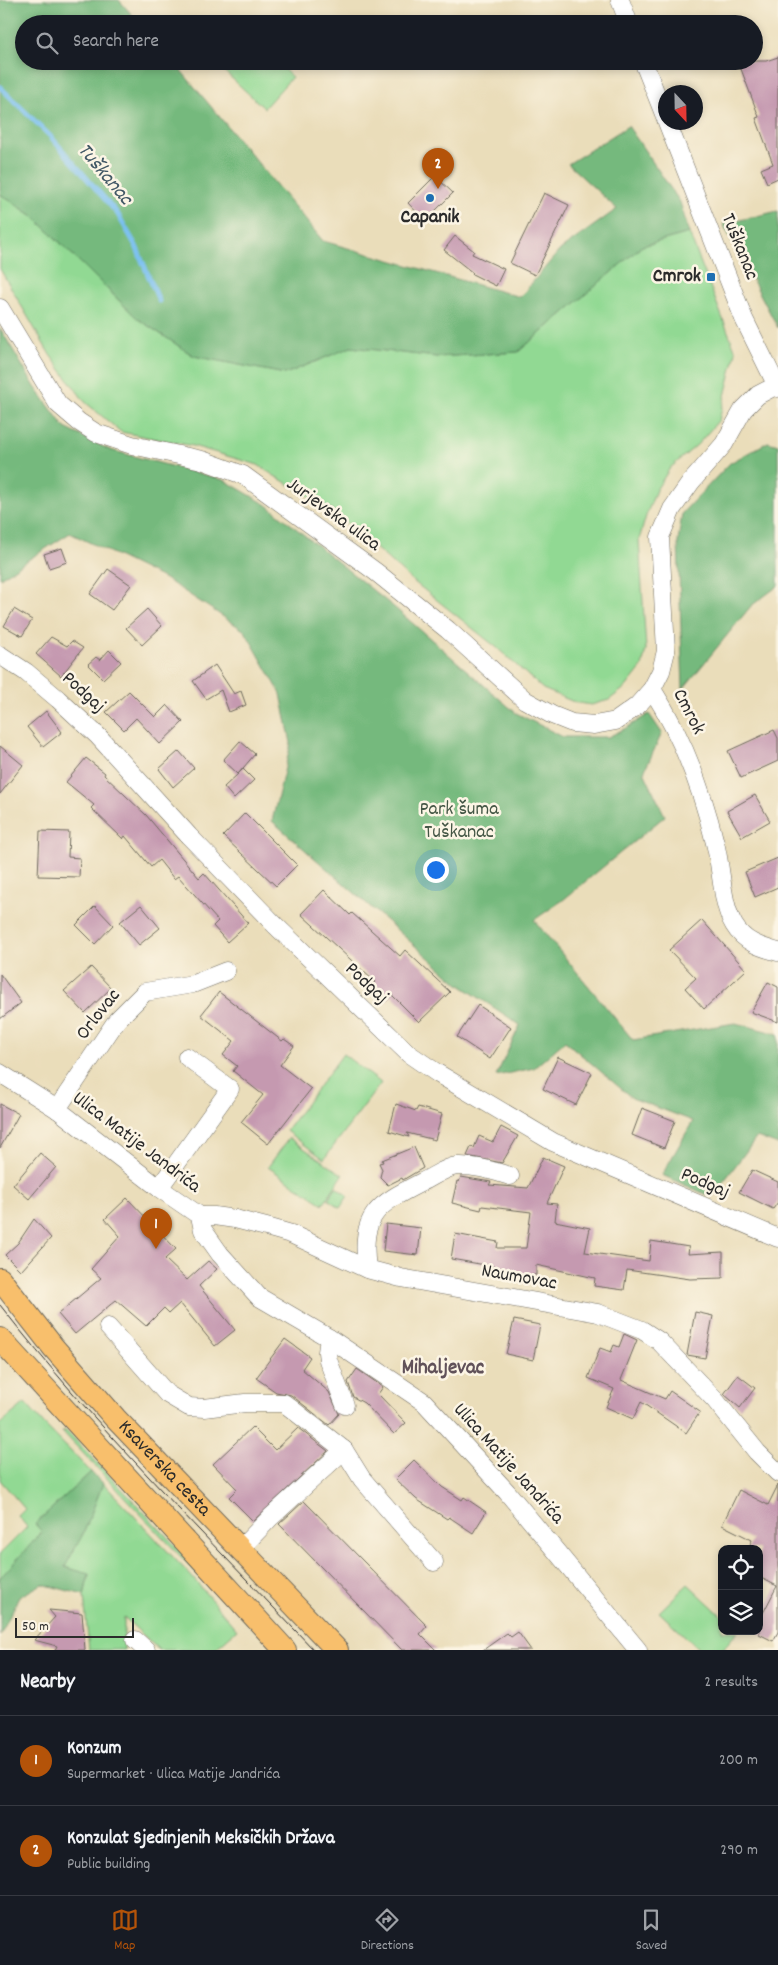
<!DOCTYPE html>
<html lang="en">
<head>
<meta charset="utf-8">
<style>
  :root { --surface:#171b24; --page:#242831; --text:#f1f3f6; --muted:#9ea1a6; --line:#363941; --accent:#b45309 }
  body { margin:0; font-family:Dekko,sans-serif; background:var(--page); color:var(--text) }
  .controls { position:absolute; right:15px; bottom:15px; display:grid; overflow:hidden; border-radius:10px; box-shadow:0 2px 8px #0003 }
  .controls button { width:45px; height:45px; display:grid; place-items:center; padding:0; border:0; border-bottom:1px solid var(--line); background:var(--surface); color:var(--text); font:25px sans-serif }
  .compass { position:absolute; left:658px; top:85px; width:45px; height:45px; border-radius:50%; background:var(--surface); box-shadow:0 2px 8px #0003; rotate:158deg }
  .scale { position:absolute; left:15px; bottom:12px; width:119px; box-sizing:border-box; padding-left:5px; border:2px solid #2b2b2b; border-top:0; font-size:14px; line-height:18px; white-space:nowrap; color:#2b2b2b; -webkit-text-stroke:4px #fcf5e5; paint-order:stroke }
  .you { position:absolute; left:435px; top:869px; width:18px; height:18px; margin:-12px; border:4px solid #fff; border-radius:50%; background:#1a73e8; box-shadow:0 0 0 8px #1a73e833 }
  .badge { display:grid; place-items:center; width:32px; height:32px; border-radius:50%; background:var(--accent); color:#fff; font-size:16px; font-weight:700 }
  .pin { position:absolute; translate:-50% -41px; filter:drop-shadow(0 1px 2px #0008) }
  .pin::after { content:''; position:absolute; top:26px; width:18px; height:15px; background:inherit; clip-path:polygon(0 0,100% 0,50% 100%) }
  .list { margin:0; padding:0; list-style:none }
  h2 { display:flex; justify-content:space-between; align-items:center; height:65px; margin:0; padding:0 20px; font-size:21px }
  h2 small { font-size:16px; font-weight:400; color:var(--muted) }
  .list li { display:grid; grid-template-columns:32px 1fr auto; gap:15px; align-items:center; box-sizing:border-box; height:90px; padding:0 20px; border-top:1px solid var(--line) }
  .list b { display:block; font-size:19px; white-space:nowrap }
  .list p { margin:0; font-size:16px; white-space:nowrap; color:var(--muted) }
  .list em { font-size:16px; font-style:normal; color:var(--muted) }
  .icon { flex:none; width:28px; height:28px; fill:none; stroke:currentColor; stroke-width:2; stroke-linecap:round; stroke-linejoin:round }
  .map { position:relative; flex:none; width:778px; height:1650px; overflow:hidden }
  .search { position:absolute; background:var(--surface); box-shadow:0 2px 8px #0003; left:15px; right:15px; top:15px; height:55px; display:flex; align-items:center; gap:12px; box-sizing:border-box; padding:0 18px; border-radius:28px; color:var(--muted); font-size:19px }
  .sheet { height:245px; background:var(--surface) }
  nav { display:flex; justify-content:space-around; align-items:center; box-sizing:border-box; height:70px; border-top:1px solid var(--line); background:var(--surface); font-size:14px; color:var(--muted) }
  nav a { display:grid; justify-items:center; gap:2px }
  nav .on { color:var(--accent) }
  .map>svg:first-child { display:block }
</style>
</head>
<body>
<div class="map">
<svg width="778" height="1650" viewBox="0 0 778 1650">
  <rect width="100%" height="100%" fill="#fcf5e5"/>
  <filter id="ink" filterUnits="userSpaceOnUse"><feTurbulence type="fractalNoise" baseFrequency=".02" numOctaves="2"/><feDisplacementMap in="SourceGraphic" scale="10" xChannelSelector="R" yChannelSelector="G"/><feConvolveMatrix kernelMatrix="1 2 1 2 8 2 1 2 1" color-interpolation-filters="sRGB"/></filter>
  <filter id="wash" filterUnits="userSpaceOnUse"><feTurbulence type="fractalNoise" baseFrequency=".0096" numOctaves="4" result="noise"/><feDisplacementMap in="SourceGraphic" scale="20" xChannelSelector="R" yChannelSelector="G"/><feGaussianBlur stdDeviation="1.12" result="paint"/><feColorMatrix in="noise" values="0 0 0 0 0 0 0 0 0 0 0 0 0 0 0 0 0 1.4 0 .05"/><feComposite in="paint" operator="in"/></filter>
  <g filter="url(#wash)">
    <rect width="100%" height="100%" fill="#eaddba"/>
    <g fill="#91d993" stroke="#5e825f">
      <path d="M213,61H275L292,77L264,108Z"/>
      <path d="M0,194L33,216L138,319L194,356L285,374L351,347L437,357L518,352L642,246L689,233L736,352L719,420L698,444L670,468L656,490L646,516L639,540L646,649L642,667L626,687L609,700L591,705L574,702L543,689L496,647L408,577L334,511L273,475L258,465L193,446L121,432L85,402L50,355L0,269Z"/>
      <path d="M343,1054L381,1083L324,1159L286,1131Z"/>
      <path d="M289,1138L343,1175L323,1204L268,1167Z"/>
      <path d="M336,1187L348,1196L340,1208L328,1199Z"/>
      <path d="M25,1403L44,1424L91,1472L36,1523L42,1531L0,1581V1554L27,1527L18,1516L25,1509L0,1480V1424Z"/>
      <path d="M62,1431H67L189,1560L206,1583Z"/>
      <path d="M103,1483L192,1577L237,1630L214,1650H159L124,1617V1650H89L84,1596L89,1575L64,1567L84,1532Z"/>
      <path d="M688,1584L722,1616V1631H738L722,1650H700L659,1612Z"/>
    </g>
    <g fill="#74b97d" stroke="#507254">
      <path d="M0,0H119L140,24H24V61H173L323,241L520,297L560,250L617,209L568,164L628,126L680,202L689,233L642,246L518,352L437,357L351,347L285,374L194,356L138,319L33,216L0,194Z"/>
      <path d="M778,211V328L723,224Z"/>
      <path d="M0,328L35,387L65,428L110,450L224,480L267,505L395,608L516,713L563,737H608L628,727L649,714L662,733L644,772L665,816L563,900L534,920L633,1040L735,1023L778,1034V1145L757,1137L712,1197L662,1175L693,1121L632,1098L565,1041L534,1068L496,1076L520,1025L460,985L272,821L291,743L281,694L245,631L167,580L70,533L0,578Z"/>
      <path d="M768,442L778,445V586L751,606L683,689L678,542L682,513L730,463Z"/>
      <path d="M91,1472L103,1483L84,1532L65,1567L89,1574L84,1595L42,1584L19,1597L0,1636V1578L42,1532L35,1524Z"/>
    </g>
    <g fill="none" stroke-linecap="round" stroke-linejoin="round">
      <path stroke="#79c0f1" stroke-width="5" d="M0,87L51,137L117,213L136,246L159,301"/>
    </g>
    <g id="blocks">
      <g fill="#c599b0">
        <path d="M778,57V178L767,183L761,169L773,164L756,118L759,117L738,61H766Z"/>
        <path d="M435,176L453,193L425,221L408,203Z"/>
        <path d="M544,193L569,205L535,275L510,263Z"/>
        <path d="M455,236L474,251L472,254L504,269L496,286L472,274L473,273L444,250Z"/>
        <path d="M62,548L67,562L49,568L44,554Z"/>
        <path d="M108,569L131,585L112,610L90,594Z"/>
        <path d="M14,609L32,620L22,636L4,626Z"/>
        <path d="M147,609L162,626L142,645L126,628Z"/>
        <path d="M51,637L67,646L72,641L83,648L61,676L36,654Z"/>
        <path d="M109,650L121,662L103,679L88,664L96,657L100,660Z"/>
        <path d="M215,665L234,694L241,691L246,705L229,712L221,690L206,699L193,681Z"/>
        <path d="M129,691L155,717L167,705L183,722L160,744L136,718L124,730L106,712Z"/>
        <path d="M46,711L62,732L43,747L27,727Z"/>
        <path d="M774,730L778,738V761L741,778L728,751Z"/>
        <path d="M240,741L255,754L238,774L243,769L254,780L234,799L224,787L238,774L223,760Z"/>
        <path d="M0,746L23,765L0,794Z"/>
        <path d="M179,751L194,768L173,787L159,769Z"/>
        <path d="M86,758L105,773L104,775L146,815L199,878L204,873L248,923L227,942L213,926L218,921L178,876L174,879L159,860L151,867L125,836L123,839L91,808L94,805L66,782Z"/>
        <path d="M755,795L770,821L742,837L727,811Z"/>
        <path d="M245,813L297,865L276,886L223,836Z"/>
        <path d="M40,831L69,832L68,857L80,858L79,877L38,876Z"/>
        <path d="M778,858V887L755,897L745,872Z"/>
        <path d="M324,890L350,915L352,913L400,956L405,950L450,992L419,1022L392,995L386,1001L370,986L375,982L301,914Z"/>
        <path d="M141,905L160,928L139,945L120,922Z"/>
        <path d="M95,906L113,925L95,944L76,925Z"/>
        <path d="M702,920L746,970L704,1009L685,988L696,978L669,950Z"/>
        <path d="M91,967L111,988L85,1013L64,991Z"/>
        <path d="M0,974L21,1003L0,1019Z"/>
        <path d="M768,982L778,987V1022L751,1012Z"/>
        <path d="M219,992L282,1041L284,1039L294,1046L280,1065L311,1089L268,1144L241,1122L263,1095L233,1071L237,1066L223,1055L234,1041L201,1015Z"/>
        <path d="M478,1005L511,1027L490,1059L457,1037Z"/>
        <path d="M558,1057L592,1073L576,1105L543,1089Z"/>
        <path d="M0,1104L19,1114L0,1148Z"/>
        <path d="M396,1104L416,1111L418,1107L442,1114L435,1140L407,1133L409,1137L389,1131Z"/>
        <path d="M642,1108L675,1121L664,1148L632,1135Z"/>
        <path d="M501,1127L518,1136L502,1163L467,1156L471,1147L474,1148L479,1136L493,1142Z"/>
        <path d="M414,1147L423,1168L406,1178L403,1180L402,1178L388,1185L380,1177L382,1169L379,1163L383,1162L382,1160Z"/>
        <path d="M40,1153L56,1167L29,1199L13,1185Z"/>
        <path d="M543,1157L564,1166L547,1203L557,1204L555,1221L590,1228L585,1252L649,1261L651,1241L689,1247L688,1254L723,1252V1278L690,1279L627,1270L624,1290L594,1286L595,1278L536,1265V1275H508V1269L451,1259L455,1234L498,1242L497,1248H526L531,1212L482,1206L481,1210L452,1203L457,1181L459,1182L461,1177L491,1182L489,1185L528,1188Z"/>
        <path d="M752,1170L778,1182V1202L773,1209L739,1192Z"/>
        <path d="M127,1198L176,1249L165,1259L187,1280L208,1261L217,1269L199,1286L235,1330L215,1346L180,1303L169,1313L164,1308L146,1326L116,1300L75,1334L58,1314L101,1278L91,1269L120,1236L105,1219Z"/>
        <path d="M34,1219L51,1238L21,1271L5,1255L18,1243Z"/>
        <path d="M386,1224L421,1228L418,1255L383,1251Z"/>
        <path d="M695,1312L713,1316L705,1358L687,1355Z"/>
        <path d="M514,1320L540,1325L533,1360L506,1354Z"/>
        <path d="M624,1334L637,1340L621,1380L665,1399L670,1391L700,1412L686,1433L641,1402L633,1419L606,1407L614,1389L588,1378L600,1348L611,1352L614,1345L619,1347Z"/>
        <path d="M285,1339L310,1357L302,1369L329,1392L339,1414L329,1425L291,1395L276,1392L256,1378Z"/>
        <path d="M357,1369L383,1387L378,1394L406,1423L394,1434L364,1403L353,1397L348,1382Z"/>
        <path d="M738,1375L755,1388L740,1408L724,1394Z"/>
        <path d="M252,1427L275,1450L298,1428L328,1451L253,1521L229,1497L237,1489L213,1464Z"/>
        <path d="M414,1460L442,1487L462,1500L464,1497L486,1512L473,1533L449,1517L447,1519L416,1499L395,1479Z"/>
        <path d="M778,1485V1632L773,1641L759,1634V1621L777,1586L759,1577V1549H748L752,1540L722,1525L739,1490L768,1505Z"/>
        <path d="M304,1501L427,1626L420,1634L436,1650H402L279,1524Z"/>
        <path d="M49,1610L82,1613L85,1650H55L57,1646L34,1640L55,1617Z"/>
        <path d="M518,1632L531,1650H483L507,1633L511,1637Z"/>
      </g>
    </g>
  </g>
  <g filter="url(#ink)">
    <use href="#blocks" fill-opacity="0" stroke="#6e695d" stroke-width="1"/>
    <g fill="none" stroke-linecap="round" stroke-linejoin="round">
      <g stroke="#6e695d" stroke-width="19">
        <g id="minor">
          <path d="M620,0L629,24"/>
          <path d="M643,61L666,119"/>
          <path d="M667,122L744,319L778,388"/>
          <path d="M0,308L58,404L79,422L96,433L132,445L202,460L243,475L376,572L448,630L525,700L552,715L572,723L594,725L616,721L637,706L652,689L661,671L666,651L660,537L672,509L691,482L724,444L743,410L758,395L777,385"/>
          <path d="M0,655L26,672L58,699L98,736L189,836L275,925L409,1054L437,1073L553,1142L778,1238"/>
          <path d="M652,689C682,736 702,789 715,843C722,868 721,903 734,925C744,942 760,947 778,952"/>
          <path d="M0,1073L57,1109L159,1188L200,1216L203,1230L220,1254L259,1297L329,1338L424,1402L507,1492L638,1650"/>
          <path d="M57,1109L117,1020L145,992L193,984L226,971"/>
          <path d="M159,1188L230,1089L187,1057"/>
          <path d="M200,1216H214L235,1219L270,1228L291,1234L367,1269L401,1278L598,1313L642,1330L659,1341L715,1400L757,1452L778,1473"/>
          <path d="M367,1269C360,1214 377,1205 422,1182C433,1177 446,1167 457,1166C475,1165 493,1171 510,1176"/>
          <path d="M108,1327L167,1394L189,1407L204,1408L245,1403H284L344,1450L362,1479L434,1562"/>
          <path d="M329,1338L327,1352L328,1360L345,1405"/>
          <path d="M240,1549L271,1517L344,1450"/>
          <path d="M135,1640L146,1650"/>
        </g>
      </g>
      <g stroke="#6e695d" stroke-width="24">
        <g id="major">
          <path id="s1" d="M0,1279L53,1347L115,1418L337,1650"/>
          <path d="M0,1339L285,1650"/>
        </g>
      </g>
      <use href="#minor" stroke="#fff" stroke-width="18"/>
      <use href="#major" stroke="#f8bf6c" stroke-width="22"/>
      <path stroke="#2b2b2b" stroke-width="1" d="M0,1305C96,1428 207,1537 314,1650"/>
    </g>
  </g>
  <g fill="#1f6fb2" stroke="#fcf5e5" stroke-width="2">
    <circle cx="430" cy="198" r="5"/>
    <rect x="706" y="272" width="10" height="10" rx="2.5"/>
  </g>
  <g text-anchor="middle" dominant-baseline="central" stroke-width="5" stroke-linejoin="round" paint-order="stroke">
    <g font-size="20" font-weight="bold" fill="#2b2b2b" stroke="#fcf5e5">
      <text x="430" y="218">Capanik</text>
      <text x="701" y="277" text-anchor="end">Cmrok</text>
    </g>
    <g font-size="20" fill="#2b2b2b" stroke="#fcf5e5">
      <text transform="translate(739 247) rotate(68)">Tuškanac</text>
      <text transform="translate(333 515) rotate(36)">Jurjevska ulica</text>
      <text transform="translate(83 693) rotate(42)">Podgaj</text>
      <text transform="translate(688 712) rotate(63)">Cmrok</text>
      <text transform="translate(366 984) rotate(43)">Podgaj</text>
      <text transform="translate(99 1015) rotate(-52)">Orlovac</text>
      <text transform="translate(136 1143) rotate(37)">Ulica Matije Jandrića</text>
      <text transform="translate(705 1184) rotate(23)">Podgaj</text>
      <text transform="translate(519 1278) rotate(10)">Naumovac</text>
      <text transform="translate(508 1464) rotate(48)">Ulica Matije Jandrića</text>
      <text stroke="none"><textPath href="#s1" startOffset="251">Ksaverska cesta</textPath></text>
    </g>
    <g font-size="20" fill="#445645" stroke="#fcf5e5">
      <text x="459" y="810">Park šuma<tspan x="459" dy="23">Tuškanac</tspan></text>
    </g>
    <g font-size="21" font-style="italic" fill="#425866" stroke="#fcf5e5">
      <text transform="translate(104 175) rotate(50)">Tuškanac</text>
    </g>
    <g font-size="21" font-weight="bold" fill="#61525a" stroke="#fcf5e5">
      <text x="443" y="1369">Mihaljevac</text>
    </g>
  </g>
</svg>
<div class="controls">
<button><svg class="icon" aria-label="locate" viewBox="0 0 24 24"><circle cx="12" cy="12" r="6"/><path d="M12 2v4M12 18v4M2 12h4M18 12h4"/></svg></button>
<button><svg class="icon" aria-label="layers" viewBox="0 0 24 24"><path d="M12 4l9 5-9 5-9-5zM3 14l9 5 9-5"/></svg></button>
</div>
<svg class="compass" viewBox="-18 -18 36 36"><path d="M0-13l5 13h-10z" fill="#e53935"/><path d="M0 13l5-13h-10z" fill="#9ea1a6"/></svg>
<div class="scale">50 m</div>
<div class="you"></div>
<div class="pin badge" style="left:156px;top:1249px">1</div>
<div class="pin badge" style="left:438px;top:189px">2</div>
<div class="search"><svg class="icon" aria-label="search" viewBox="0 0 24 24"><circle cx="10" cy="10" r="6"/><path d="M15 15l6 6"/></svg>Search here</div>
</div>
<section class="sheet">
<h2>Nearby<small>2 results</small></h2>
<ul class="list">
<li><span class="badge">1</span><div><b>Konzum</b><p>Supermarket · Ulica Matije Jandrića</p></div><em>200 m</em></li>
<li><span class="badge">2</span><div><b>Konzulat Sjedinjenih Meksičkih Država</b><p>Public building</p></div><em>290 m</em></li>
</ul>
</section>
<nav>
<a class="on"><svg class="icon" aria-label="map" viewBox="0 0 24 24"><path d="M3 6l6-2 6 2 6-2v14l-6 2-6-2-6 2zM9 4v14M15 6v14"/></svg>Map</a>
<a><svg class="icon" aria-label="directions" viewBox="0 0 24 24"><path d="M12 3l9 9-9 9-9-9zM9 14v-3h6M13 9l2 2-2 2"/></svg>Directions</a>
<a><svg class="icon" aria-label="saved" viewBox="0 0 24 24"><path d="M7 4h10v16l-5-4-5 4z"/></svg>Saved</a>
</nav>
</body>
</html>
